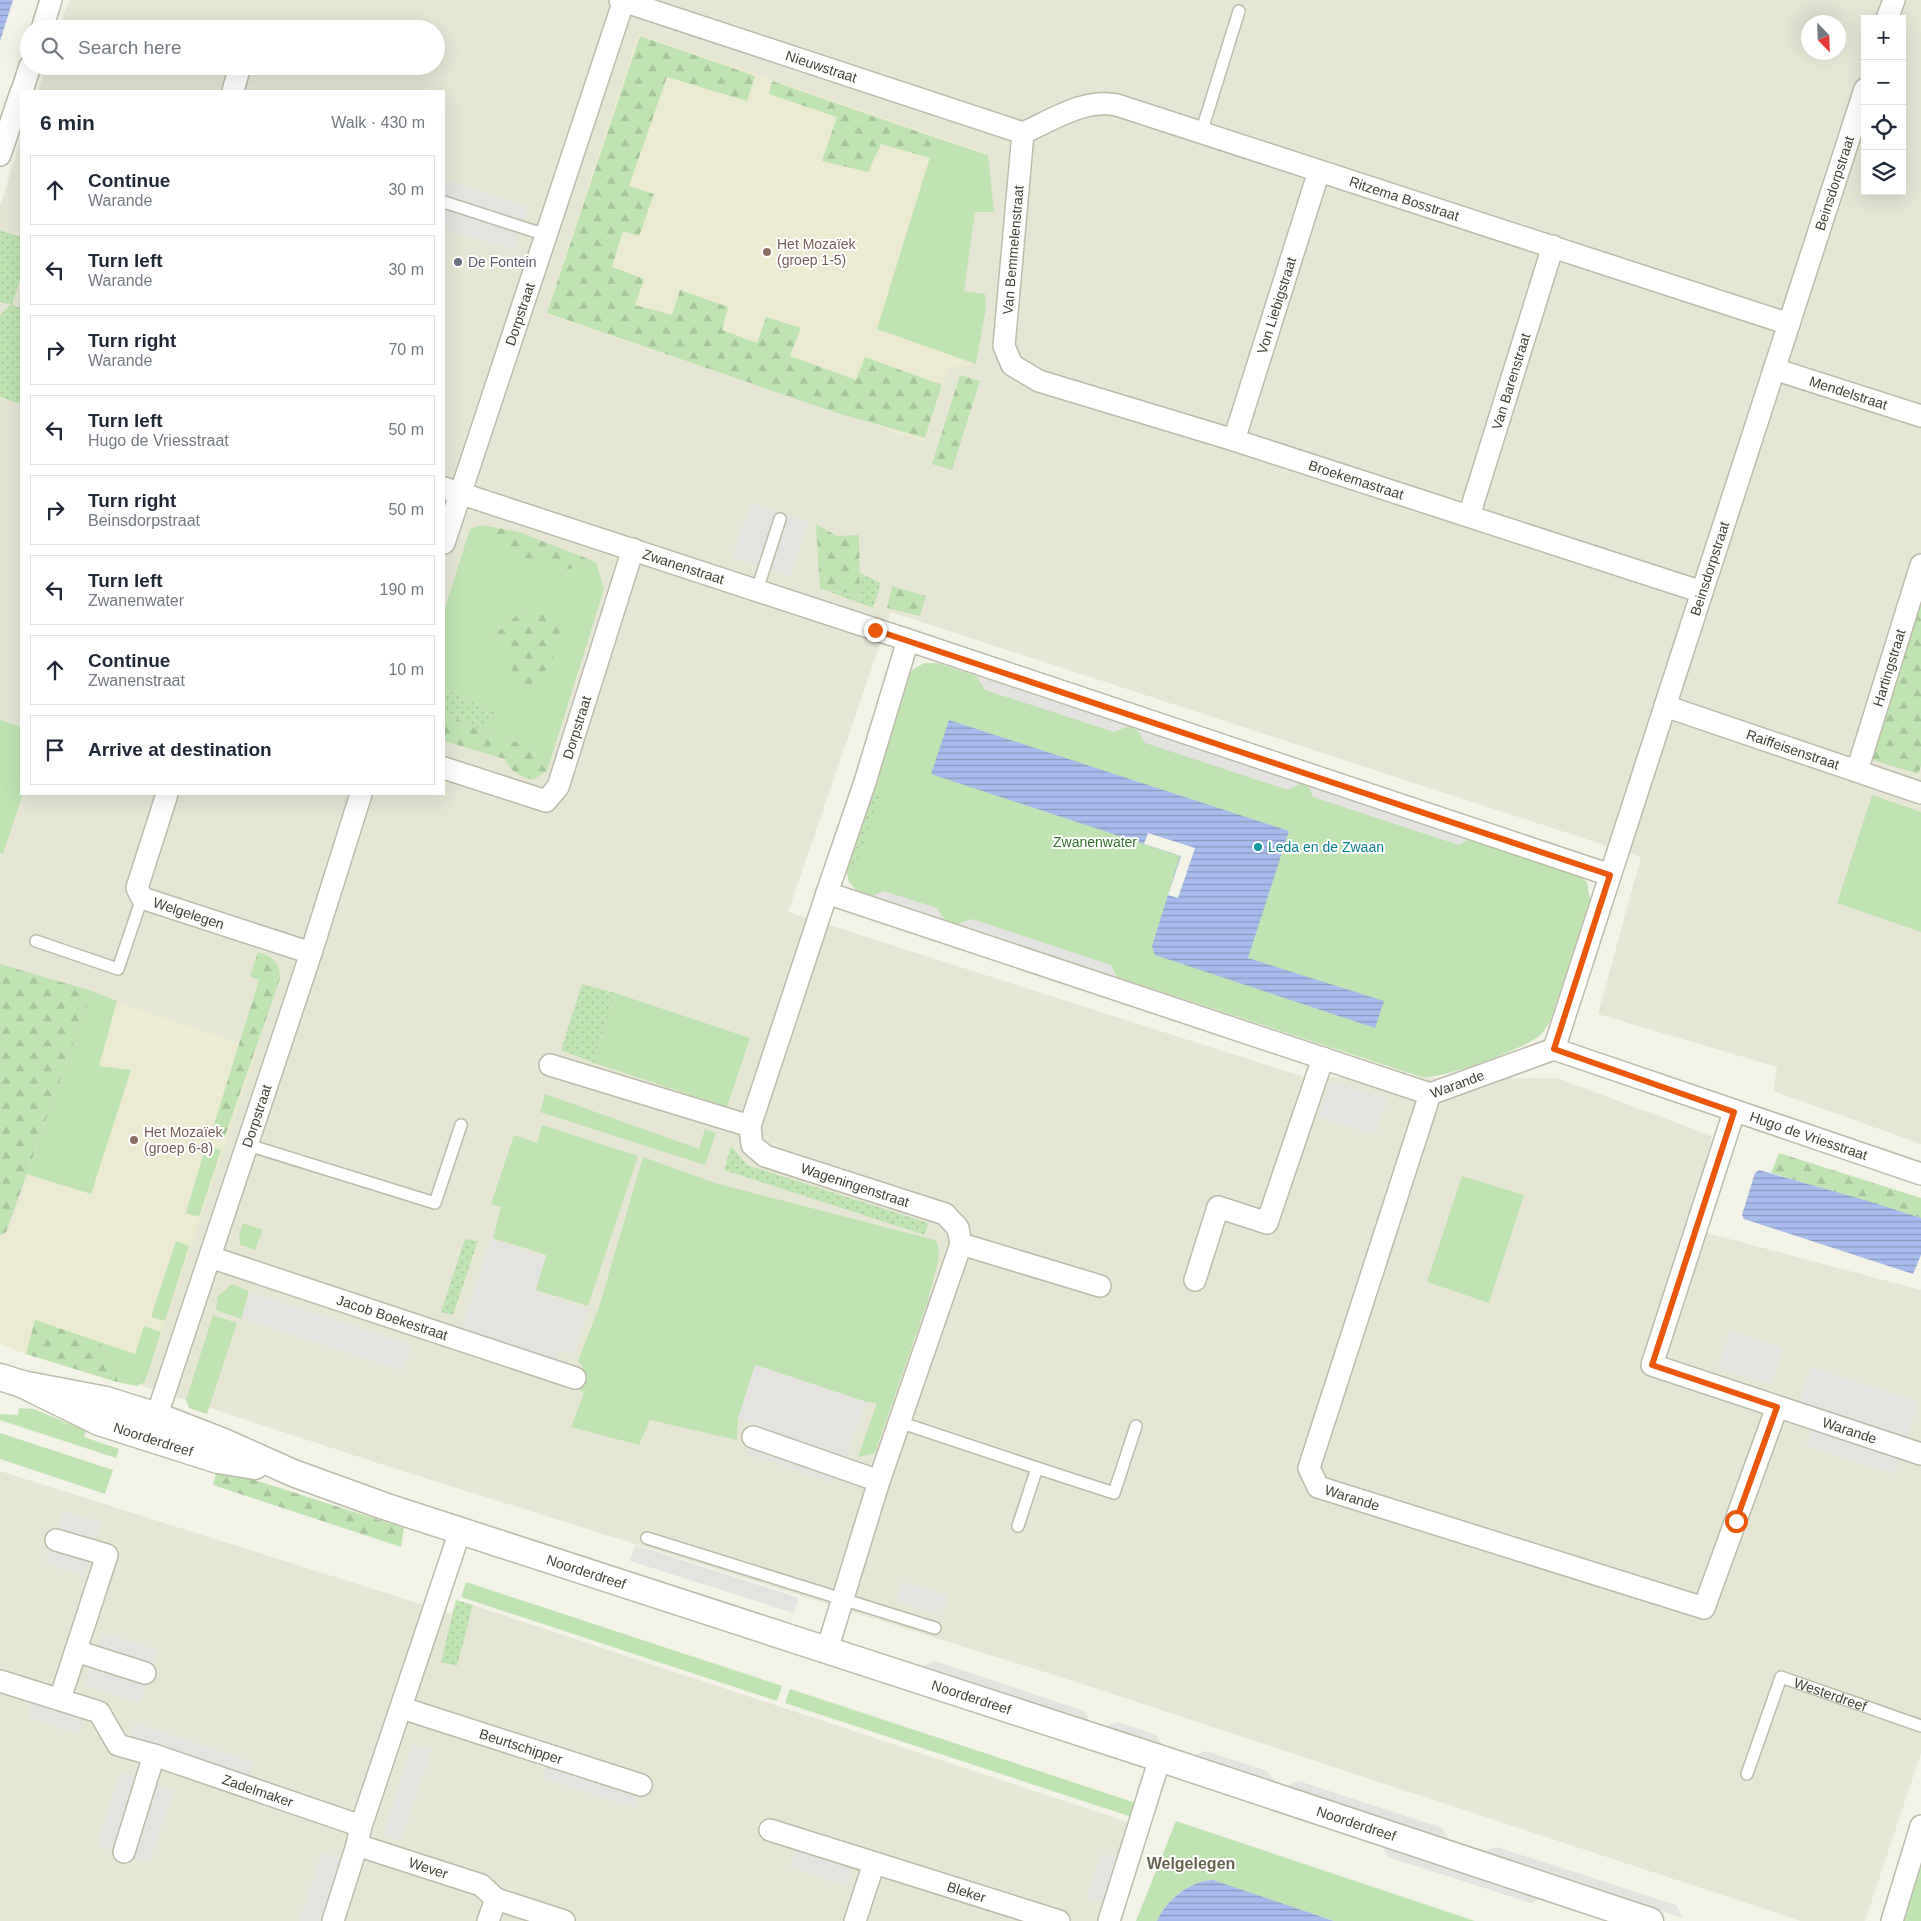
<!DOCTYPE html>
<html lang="en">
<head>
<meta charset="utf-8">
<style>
  :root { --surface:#fff; --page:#f6f6f7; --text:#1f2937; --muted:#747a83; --line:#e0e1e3 }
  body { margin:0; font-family:Arial,sans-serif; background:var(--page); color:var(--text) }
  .controls { position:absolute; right:15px; top:15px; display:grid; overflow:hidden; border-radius:0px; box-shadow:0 5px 20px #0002 }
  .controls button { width:45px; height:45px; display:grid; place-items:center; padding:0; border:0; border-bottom:1px solid var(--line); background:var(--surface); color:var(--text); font:25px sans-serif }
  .compass { position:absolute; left:1801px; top:15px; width:45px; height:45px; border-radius:50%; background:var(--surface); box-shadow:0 5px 20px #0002; rotate:157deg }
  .stop { position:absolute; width:15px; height:15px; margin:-11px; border:4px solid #ea580c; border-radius:50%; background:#fff }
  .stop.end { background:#ea580c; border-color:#fff; box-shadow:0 1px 5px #0008 }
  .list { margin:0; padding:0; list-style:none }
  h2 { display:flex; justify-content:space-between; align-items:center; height:65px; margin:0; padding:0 20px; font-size:21px }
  h2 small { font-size:16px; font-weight:400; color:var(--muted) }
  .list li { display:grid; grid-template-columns:32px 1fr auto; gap:15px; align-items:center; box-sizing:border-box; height:70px; margin:0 10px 10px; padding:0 10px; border:1px solid var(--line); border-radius:0px }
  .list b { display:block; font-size:19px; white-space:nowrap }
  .list p { margin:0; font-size:16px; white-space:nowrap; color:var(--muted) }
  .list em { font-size:16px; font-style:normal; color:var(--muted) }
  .icon { flex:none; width:28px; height:28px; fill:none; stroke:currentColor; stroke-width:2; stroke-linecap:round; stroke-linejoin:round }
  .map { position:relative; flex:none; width:1921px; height:1921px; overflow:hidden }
  .search { position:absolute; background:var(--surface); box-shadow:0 5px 20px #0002; left:20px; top:20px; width:425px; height:55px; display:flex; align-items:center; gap:12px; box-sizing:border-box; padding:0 18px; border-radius:28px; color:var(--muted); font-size:19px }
  .panel { position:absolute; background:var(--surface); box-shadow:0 5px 20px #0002; left:20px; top:90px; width:425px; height:705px; border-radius:0px }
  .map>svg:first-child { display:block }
</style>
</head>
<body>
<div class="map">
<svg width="1921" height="1921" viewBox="0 0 1921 1921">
  <defs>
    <pattern id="forest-firs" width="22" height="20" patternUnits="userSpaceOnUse" patternTransform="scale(1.25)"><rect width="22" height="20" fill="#bfe4b2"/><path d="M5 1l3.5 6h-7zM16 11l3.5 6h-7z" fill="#a6c59a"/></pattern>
    <pattern id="garden-dots" width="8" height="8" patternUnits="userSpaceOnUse" patternTransform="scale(1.25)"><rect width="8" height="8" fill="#bfe4b2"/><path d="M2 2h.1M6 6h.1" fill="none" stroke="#a6c59a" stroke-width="1.8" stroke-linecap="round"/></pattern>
    <pattern id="water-rules" width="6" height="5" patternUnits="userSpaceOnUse" patternTransform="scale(1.25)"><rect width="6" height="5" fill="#a7bcec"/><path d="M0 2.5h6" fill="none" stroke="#8a9ac0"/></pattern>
  </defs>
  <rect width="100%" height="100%" fill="#f2f2e7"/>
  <g fill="#e6e6d5" fill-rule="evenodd">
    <path d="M69,0H1921V1144L1773,1091L1777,1067L1598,1014L1641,857L891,612L788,912L1304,1077L1557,1078L1712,1136L1688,1228L1921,1290V1753L1865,1921H1801L1070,1680L396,1469L0,1339V206L21,139V794H444V91H38L46,66H436V29H59ZM1865,19H1902V191H1865ZM1808,22H1838V52H1808Z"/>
    <path d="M0,1471L452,1614L456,1600L500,1614L1131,1823L1099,1921H0Z"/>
  </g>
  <g fill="#ebebd2">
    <path d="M638,34L987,153L990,210L973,209L961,293L983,296L972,366L949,367L925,442L546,314Z"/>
    <path d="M94,994L258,1049L145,1382L137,1386L117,1382L26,1354L0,1344V1236L8,1232Z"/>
  </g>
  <g fill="#bfe4b2" fill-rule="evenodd">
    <path d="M936,138L988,155L994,212H975L964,291L985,294L986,308L976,364L877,329Z"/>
    <path d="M481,525L485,538L511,557L547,559L561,571L596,562L604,589L547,771L524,741L501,742L496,733L483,732L497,714L444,688V611L470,529ZM525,608L562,623L524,691L493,636Z"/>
    <path d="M924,663H937L1578,875L1587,882L1590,900L1550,1022C1546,1028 1541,1036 1535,1039C1516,1051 1442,1080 1421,1077L858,892L849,882L846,869L906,682L912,670Z"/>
    <path d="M0,720L21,727V794H23L3,854L0,853Z"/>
    <path d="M1872,795L1921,812V932L1837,903Z"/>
    <path d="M92,991L117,1001L99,1066L131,1070L91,1194L27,1174Z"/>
    <path d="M615,993L750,1038L727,1107L594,1063Z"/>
    <path d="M545,1094L699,1149L705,1129L716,1133L705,1165L540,1112Z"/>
    <path d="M542,1125L638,1156L588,1306L536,1290L546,1255L493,1238L501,1207L491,1204L514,1135L537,1143Z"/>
    <path d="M206,1145L221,1150L199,1217L186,1213Z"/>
    <path d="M643,1157L715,1183L935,1240L938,1244L939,1258L928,1300L875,1453L858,1457L877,1403L866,1402L755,1365L738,1419L737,1440L650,1420L639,1445L571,1427L584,1393L575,1388L583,1366L578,1361L599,1307Z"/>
    <path d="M1462,1176L1524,1195L1489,1303L1427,1282Z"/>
    <path d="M243,1223L263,1230L255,1250L240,1245L239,1236Z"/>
    <path d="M176,1241L189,1246L165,1321L151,1317Z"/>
    <path d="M232,1284L249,1291L241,1319L216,1310L218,1296Z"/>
    <path d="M213,1315L237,1323L207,1414L189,1408L186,1400Z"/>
    <path d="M144,1326L161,1332L145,1382L137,1386L117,1382L120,1366L97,1341L135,1354Z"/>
    <path d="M19,1408L34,1409L86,1431L84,1437L119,1449L116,1458L0,1420V1414L18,1415Z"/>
    <path d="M0,1433L113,1470L105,1494L0,1459Z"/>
    <path d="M466,1582L782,1686L777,1701L461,1597Z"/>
    <path d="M790,1689L1136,1803L1132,1817L785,1703Z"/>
    <path d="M1176,1821L1475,1921H1334L1211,1880C1189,1882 1166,1900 1157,1921H1136Z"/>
    <path d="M1921,1862V1921H1901Z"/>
  </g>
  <g fill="url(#forest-firs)">
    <path d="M640,36L755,76L747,101L667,77L629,186L654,194L639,236L623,231L612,267L644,279L635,305L672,315L680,290L728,307L722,330L757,343L766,317L801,328L790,356L856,380L865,357L942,385L925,438L834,412L547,313Z"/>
    <path d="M772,81L936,138L930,158L881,144L868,172L822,161L837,117L769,94Z"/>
    <path d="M960,375L980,381L952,470L932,464Z"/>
    <path d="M816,524L837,536L859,535L860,600L847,593L820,589Z"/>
    <path d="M481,525L519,532L596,562L561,571L547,559L511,558L485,538Z"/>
    <path d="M892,586L926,596L920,616L887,608Z"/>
    <path d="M1921,587V766L1918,774L1864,757Z"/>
    <path d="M525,608L562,622L552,664L524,692L493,636Z"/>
    <path d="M444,712L483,732L496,733L501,742L524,741L547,771L533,780C520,776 510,772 505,759L444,741Z"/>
    <path d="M258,952C274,957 280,962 280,979L225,1136L212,1131L259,980L250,976Z"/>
    <path d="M0,964L92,991L6,1232L0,1235Z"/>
    <path d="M1779,1153L1921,1198V1218L1771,1173Z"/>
    <path d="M35,1320L97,1341L120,1366L117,1382L26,1354Z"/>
    <path d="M217,1468L404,1528L401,1547L213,1485Z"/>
  </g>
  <g fill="url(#garden-dots)">
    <path d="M0,230L21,237V277L12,305L21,308V404L0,397V315L11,305L0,302Z"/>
    <path d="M860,573L881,583L873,608L828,591L847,593L860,600Z"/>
    <path d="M444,688L497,714L483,732L444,712Z"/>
    <path d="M871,790L881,794L855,873L846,869Z"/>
    <path d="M582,984L615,993L594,1063L561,1050Z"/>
    <path d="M731,1146L747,1165L928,1223L925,1235L724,1170Z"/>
    <path d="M465,1239L478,1241L453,1315L441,1312Z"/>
    <path d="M456,1600L473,1605L457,1666L441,1662Z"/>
  </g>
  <g fill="#e4e3df">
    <path d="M450,181L528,207L514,250L444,229V185Z"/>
    <path d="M751,503L809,523L789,577L732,557Z"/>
    <path d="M976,676L1129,726L1114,732L985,690Z"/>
    <path d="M1137,729L1302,783L1288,790L1145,743Z"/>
    <path d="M1308,785L1469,839L1459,845L1313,797Z"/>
    <path d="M884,891L937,908L944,920L872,896Z"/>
    <path d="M972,919L1111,965L1117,977L957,924Z"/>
    <path d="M1330,1081L1387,1099L1375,1135L1319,1117Z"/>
    <path d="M491,1239L546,1257L534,1292L588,1309L573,1354L558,1349L555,1359L462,1328Z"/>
    <path d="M250,1292L412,1345L403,1371L242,1318Z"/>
    <path d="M1730,1331L1783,1348L1771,1385L1718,1368Z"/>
    <path d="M755,1365L866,1402L847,1455L832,1483L746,1453L755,1425L738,1419Z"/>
    <path d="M1811,1367L1919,1402L1895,1474L1806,1446L1818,1409L1799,1403Z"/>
    <path d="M63,1511L102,1523L84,1576L45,1563Z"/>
    <path d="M635,1545L799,1598L794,1613L630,1561Z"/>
    <path d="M902,1581L948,1596L941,1616L896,1602Z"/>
    <path d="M102,1632L157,1650L140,1703L85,1685Z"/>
    <path d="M935,1661L1084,1711L1091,1723L921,1667Z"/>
    <path d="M33,1701L84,1718L79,1735L28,1717Z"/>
    <path d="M1118,1722L1156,1735L1162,1746L1104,1727Z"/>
    <path d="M135,1723L253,1762L248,1778L130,1739Z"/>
    <path d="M413,1744L432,1750L401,1841L383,1835Z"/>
    <path d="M1206,1751L1267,1771L1277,1784L1192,1756Z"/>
    <path d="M548,1764L639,1794L634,1808L543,1778Z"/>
    <path d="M121,1772L174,1790L149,1863L97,1845Z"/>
    <path d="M1299,1781L1442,1828L1450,1842L1284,1787Z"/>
    <path d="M797,1847L853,1866L846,1886L790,1867Z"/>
    <path d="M1383,1847L1540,1899L1531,1903L1388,1857Z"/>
    <path d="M1497,1847L1676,1905L1683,1918L1483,1852Z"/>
    <path d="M322,1852L343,1860L322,1921H299Z"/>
    <path d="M1101,1853L1120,1859L1105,1903L1087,1898Z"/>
  </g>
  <g fill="url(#water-rules)">
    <path d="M0,0H13L0,41Z"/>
    <path d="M949,720L1289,831L1248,958L1384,1001L1375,1028L1155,955L1152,946L1180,856L931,774Z"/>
    <path d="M1759,1170L1868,1201L1921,1218V1255L1913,1274L1744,1219L1742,1215L1755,1173Z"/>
    <path d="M1211,1880H1213L1334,1921H1157C1166,1900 1189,1882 1211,1880Z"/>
  </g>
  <path fill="#f2f2e7" d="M1148,833L1195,848L1178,898L1168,895L1181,856L1144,844Z"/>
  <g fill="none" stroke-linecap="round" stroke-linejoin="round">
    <g stroke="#bdbcaa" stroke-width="14">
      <g id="service">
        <path d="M1201,133L1239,11"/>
        <path d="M444,202L546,235"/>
        <path d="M757,590L780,519"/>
        <path d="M36,941L118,969L142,898"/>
        <path d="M248,1145L435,1203L461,1125"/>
        <path d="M899,1422L1037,1468L1018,1526"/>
        <path d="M1037,1468L1114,1493L1136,1426"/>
        <path d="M647,1538L935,1628"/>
        <path id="s1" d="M1747,1774L1781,1677L1921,1726"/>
      </g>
    </g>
    <g stroke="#bdbcaa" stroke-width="24">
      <g id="minor">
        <path id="s2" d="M620,0L1023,133"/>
        <path d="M1887,19L1894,0"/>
        <path d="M42,29L51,0"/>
        <path d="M22,91L30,66"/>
        <path d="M233,91L240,66"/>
        <path id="s3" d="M1023,133L1004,346L1012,365L1039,381L1234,440L1702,592"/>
        <path id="s4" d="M1023,133C1052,120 1085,98 1117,105L1789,324"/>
        <path d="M0,155L21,92"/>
        <path id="s5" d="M1774,369L1921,416"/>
        <path id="s6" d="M1234,440L1319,171"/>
        <path id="s7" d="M444,488L908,640"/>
        <path id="s8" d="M1469,516L1553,246"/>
        <path id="s9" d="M444,543L624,0"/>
        <path id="s10" d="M1665,706L1921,793"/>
        <path id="s11" d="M444,768L546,801L558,787L633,549"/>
        <path id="s12" d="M1857,771L1921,565"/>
        <path id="s13" d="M167,794L137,888L142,898L311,953"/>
        <path id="s14" d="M1554,1049L1865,89"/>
        <path id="s15" d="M1554,1049L1921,1174"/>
        <path d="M550,1065L750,1126"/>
        <path d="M1430,1094L827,893L865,782L908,640L1610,875"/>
        <path id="s16" d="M1430,1094L1309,1468L1318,1487L1704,1608L1777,1407"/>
        <path id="s17" d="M1430,1094L1554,1049"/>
        <path id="s18" d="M1734,1112L1652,1365L1921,1454"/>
        <path d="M961,1244L1100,1286"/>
        <path id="s19" d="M210,1257L575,1378"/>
        <path d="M1195,1280L1218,1207L1267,1223L1323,1058"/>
        <path id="s20" d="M152,1430L311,953L361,794"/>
        <path d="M753,1437L879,1481"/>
        <path d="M56,1540L107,1555L60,1699"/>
        <path d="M827,1650L879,1481L961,1244L958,1228L945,1214L765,1156L752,1145L750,1126L827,893"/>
        <path d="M76,1651L145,1673"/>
        <path id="s21" d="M0,1681L99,1712L118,1745L154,1755L361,1826"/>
        <path id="s22" d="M402,1708L641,1785"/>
        <path id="s23" d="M770,1830L1059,1921"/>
        <path id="s24" d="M357,1845L481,1885L496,1899L488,1921"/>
        <path d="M124,1852L154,1755"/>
        <path d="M496,1899L564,1921"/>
        <path d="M333,1921L357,1845L361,1826L460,1531"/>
        <path d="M855,1921L874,1863"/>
        <path d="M1109,1921L1160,1758"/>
        <path d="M1892,1921L1921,1826"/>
      </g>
    </g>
    <g stroke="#bdbcaa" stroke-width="29">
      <g id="tertiary">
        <path id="s25" d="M0,1377L22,1384L99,1422L218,1460L255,1466"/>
        <path id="s26" d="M22,1384L106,1400L157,1416L224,1442L293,1473L384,1506L1171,1762L1650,1921"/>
      </g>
    </g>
    <use href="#service" stroke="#fff" stroke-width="11"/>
    <use href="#minor" stroke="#fff" stroke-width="21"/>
    <use href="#tertiary" stroke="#fff" stroke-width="26"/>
  </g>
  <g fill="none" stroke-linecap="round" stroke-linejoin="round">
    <path stroke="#ea580c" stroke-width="6" d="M875,630L1610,875L1554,1049L1734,1112L1652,1365L1777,1407L1736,1521"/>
  </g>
  <g fill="#8d6e63" stroke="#fff" stroke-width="2">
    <circle cx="767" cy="252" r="5"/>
    <circle cx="134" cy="1140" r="5"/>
  </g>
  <circle fill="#6b7280" stroke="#fff" stroke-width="2" cx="458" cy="262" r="5"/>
  <circle fill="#0f9aa8" stroke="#fff" stroke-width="2" cx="1258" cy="847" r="5"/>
  <g text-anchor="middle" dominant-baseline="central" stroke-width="4" stroke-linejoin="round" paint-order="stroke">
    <g font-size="14" fill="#454436" stroke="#fff">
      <text stroke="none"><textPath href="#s2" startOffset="212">Nieuwstraat</textPath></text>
      <text stroke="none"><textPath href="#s14" startOffset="910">Beinsdorpstraat</textPath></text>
      <text stroke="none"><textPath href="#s4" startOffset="402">Ritzema Bosstraat</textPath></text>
      <text transform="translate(1013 250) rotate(-85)">Van Bemmelenstraat</text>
      <text stroke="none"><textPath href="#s6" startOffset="141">Von Liebigstraat</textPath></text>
      <text stroke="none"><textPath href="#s9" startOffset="241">Dorpstraat</textPath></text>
      <text stroke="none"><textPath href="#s8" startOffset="141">Van Barenstraat</textPath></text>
      <text stroke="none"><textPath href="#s5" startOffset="78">Mendelstraat</textPath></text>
      <text stroke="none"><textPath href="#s3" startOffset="598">Broekemastraat</textPath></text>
      <text stroke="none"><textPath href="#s7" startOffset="252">Zwanenstraat</textPath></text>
      <text stroke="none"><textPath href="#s14" startOffset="505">Beinsdorpstraat</textPath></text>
      <text stroke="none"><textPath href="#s12" startOffset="108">Hartingstraat</textPath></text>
      <text stroke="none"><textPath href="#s11" startOffset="188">Dorpstraat</textPath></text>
      <text stroke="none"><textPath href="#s10" startOffset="135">Raiffeisenstraat</textPath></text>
      <text stroke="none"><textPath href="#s13" startOffset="159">Welgelegen</textPath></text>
      <text stroke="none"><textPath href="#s17" startOffset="29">Warande</textPath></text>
      <text stroke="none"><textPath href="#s20" startOffset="331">Dorpstraat</textPath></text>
      <text stroke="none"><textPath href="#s15" startOffset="269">Hugo de Vriesstraat</textPath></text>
      <text transform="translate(855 1185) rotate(18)">Wageningenstraat</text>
      <text stroke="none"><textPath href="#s19" startOffset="192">Jacob Boekestraat</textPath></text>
      <text stroke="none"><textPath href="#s18" startOffset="474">Warande</textPath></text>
      <text stroke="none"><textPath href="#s25" startOffset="166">Noorderdreef</textPath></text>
      <text stroke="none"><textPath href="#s16" startOffset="450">Warande</textPath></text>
      <text stroke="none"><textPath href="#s26" startOffset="596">Noorderdreef</textPath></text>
      <text stroke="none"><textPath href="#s1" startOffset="155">Westerdreef</textPath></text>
      <text stroke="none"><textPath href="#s26" startOffset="1001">Noorderdreef</textPath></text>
      <text stroke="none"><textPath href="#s22" startOffset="125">Beurtschipper</textPath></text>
      <text stroke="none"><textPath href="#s21" startOffset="289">Zadelmaker</textPath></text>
      <text stroke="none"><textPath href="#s26" startOffset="1406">Noorderdreef</textPath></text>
      <text stroke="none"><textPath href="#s24" startOffset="75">Wever</textPath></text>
      <text stroke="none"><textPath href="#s23" startOffset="206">Bleker</textPath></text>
    </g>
    <g font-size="14" fill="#785e54" stroke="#fff" text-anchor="start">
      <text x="777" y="244">Het Mozaïek<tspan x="777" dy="16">(groep 1-5)</tspan></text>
      <text x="144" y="1132">Het Mozaïek<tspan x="144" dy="16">(groep 6-8)</tspan></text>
    </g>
    <g font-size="14" fill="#5b616d" stroke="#fff" text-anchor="start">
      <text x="468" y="262">De Fontein</text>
    </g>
    <g font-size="14" fill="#34732d" stroke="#fff">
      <text x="1095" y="842">Zwanenwater</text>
    </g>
    <g font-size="14" fill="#0d838f" stroke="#fff" text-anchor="start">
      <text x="1268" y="847">Leda en de Zwaan</text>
    </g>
    <g font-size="16" font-weight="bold" fill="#67644e" stroke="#fff">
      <text x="1191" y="1863">Welgelegen</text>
    </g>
  </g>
</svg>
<div class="controls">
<button>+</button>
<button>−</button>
<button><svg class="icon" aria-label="locate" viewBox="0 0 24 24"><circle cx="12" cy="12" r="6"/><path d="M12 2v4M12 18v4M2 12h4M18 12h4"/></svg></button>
<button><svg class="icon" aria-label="layers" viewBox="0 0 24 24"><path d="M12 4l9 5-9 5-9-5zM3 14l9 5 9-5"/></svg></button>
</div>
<svg class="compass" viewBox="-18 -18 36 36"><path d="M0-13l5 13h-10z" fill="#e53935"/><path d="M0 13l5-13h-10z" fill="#747a83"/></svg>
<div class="stop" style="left:1736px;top:1521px"></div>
<div class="stop end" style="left:875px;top:630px"></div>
<div class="search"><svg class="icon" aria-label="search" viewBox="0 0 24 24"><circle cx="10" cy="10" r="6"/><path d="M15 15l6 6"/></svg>Search here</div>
<section class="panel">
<h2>6 min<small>Walk · 430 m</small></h2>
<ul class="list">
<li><svg class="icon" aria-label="ahead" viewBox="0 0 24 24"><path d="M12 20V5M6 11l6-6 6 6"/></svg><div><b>Continue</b><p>Warande</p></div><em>30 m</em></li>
<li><svg class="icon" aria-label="left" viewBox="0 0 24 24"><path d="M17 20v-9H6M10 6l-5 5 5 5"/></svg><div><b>Turn left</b><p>Warande</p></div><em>30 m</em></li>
<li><svg class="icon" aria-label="right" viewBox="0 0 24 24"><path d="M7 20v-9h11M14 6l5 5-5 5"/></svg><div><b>Turn right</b><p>Warande</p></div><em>70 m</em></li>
<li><svg class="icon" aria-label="left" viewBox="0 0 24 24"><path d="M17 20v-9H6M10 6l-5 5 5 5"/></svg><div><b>Turn left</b><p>Hugo de Vriesstraat</p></div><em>50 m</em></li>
<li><svg class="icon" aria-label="right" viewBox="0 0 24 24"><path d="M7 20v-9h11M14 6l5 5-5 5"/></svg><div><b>Turn right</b><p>Beinsdorpstraat</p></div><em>50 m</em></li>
<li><svg class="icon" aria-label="left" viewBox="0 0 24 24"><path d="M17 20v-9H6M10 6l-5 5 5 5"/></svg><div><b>Turn left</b><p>Zwanenwater</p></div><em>190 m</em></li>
<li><svg class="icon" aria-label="ahead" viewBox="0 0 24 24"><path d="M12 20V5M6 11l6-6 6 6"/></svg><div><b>Continue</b><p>Zwanenstraat</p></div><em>10 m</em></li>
<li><svg class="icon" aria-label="arrive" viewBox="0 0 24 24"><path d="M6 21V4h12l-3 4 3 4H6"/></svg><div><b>Arrive at destination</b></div></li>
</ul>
</section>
</div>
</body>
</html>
